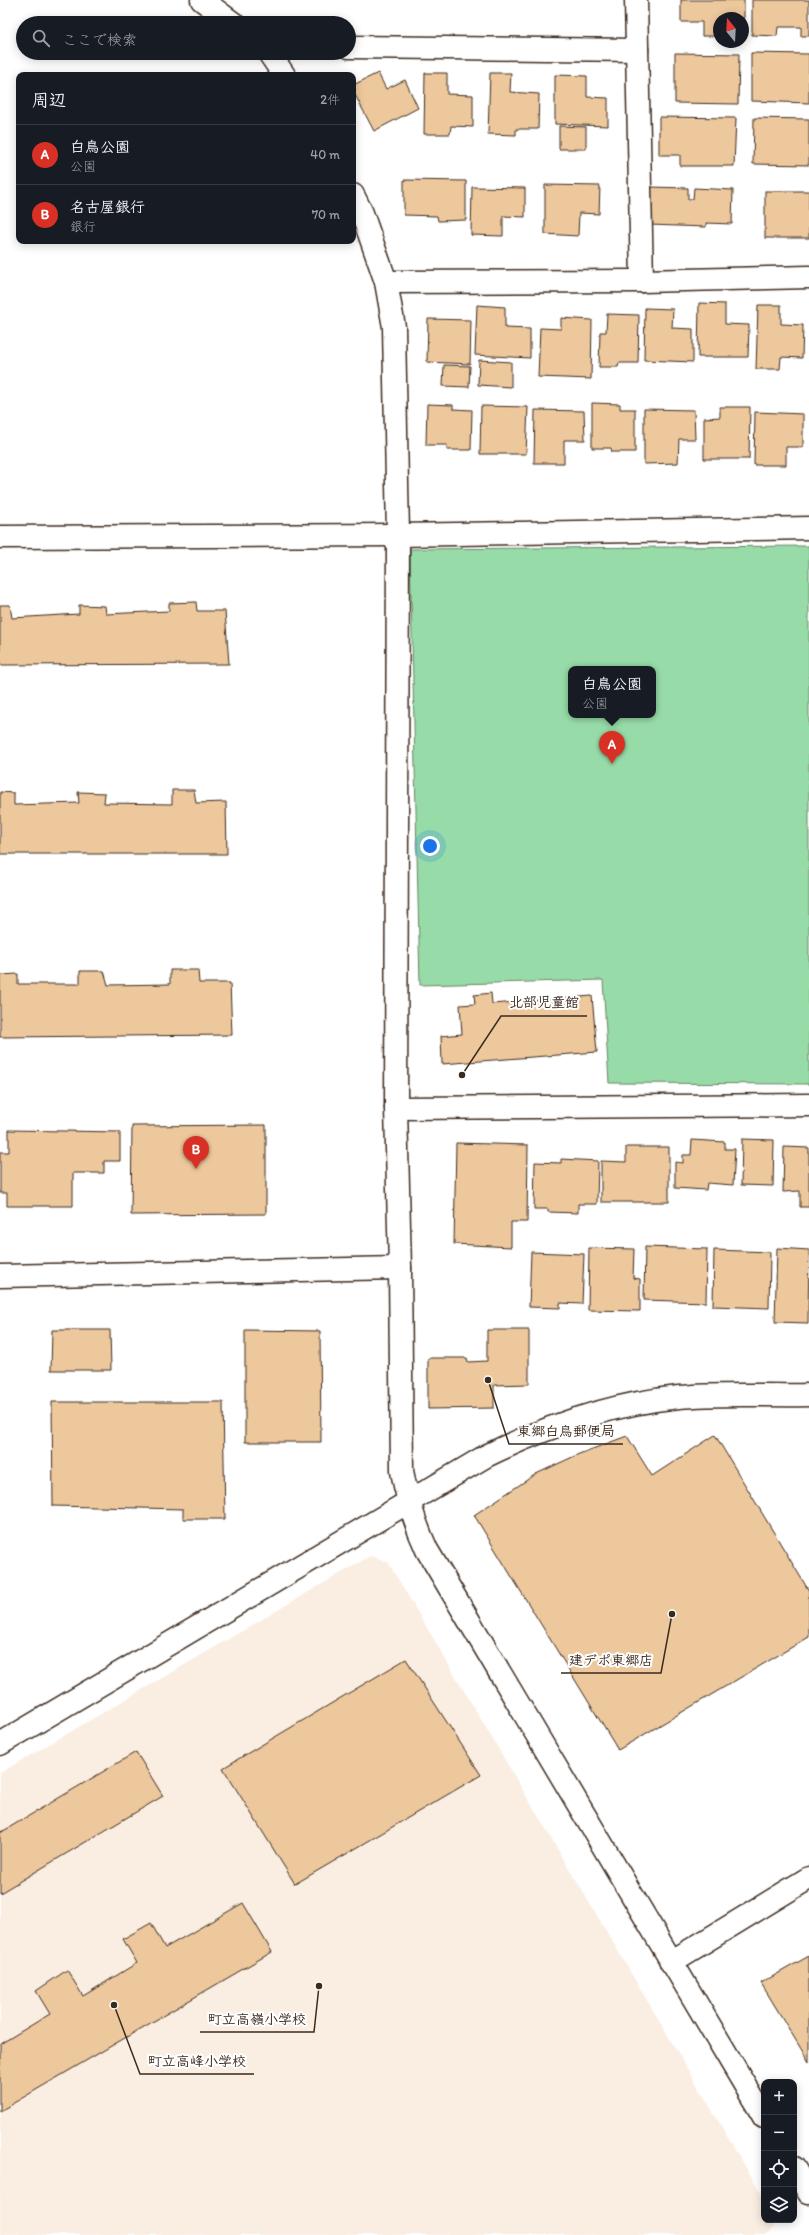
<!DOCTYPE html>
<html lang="ja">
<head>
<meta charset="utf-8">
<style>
  :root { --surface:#171b24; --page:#20242c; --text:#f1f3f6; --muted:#9ea1a6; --line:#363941; --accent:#d93025 }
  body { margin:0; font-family:Itim,"Klee One",sans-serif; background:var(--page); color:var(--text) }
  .controls { position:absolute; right:12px; bottom:12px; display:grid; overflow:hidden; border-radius:8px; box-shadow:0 2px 10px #0003 }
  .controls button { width:36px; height:36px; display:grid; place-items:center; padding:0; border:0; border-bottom:1px solid var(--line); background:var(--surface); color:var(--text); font:20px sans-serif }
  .compass { position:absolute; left:713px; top:12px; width:36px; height:36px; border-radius:50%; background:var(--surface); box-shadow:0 2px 10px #0003; rotate:342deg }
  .you { position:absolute; left:430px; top:846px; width:14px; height:14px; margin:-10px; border:3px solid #fff; border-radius:50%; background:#1a73e8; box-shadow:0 0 0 6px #1a73e833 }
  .badge { display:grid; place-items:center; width:26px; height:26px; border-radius:50%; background:var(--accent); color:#fff; font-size:13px; font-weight:700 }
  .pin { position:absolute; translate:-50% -33px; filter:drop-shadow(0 1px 2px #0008) }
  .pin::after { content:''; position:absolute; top:21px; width:14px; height:12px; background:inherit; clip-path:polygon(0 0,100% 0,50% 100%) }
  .popup { position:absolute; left:568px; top:666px; width:88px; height:52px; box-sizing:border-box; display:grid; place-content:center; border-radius:8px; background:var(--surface); filter:drop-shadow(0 1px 3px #0005); font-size:13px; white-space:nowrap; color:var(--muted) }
  .popup b { font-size:15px; color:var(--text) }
  .popup::after { content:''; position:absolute; left:50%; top:100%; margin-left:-8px; border:8px solid transparent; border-top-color:var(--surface) }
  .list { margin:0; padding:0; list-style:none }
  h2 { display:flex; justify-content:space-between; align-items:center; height:52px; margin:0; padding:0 16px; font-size:17px }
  h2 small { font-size:13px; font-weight:400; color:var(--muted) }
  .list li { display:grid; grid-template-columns:26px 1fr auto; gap:12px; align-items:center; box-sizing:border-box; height:60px; padding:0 16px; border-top:1px solid var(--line) }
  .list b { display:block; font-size:15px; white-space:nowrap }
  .list p { margin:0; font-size:13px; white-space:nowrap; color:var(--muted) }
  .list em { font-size:13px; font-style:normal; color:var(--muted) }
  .icon { flex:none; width:22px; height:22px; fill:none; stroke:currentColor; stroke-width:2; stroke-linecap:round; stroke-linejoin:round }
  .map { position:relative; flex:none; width:809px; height:2235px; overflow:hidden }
  .search { position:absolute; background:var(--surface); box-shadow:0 2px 10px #0003; left:16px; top:16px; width:340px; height:44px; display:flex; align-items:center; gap:10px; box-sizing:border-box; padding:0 14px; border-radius:22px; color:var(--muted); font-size:15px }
  .panel { position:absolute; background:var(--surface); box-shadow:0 2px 10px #0003; left:16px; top:72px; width:340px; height:172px; border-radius:8px }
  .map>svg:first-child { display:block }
</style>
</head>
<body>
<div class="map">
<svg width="809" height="2235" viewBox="0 0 809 2235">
  <rect width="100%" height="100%" fill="#fff"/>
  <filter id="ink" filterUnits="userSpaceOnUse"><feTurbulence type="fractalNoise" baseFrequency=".025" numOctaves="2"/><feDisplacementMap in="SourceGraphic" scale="8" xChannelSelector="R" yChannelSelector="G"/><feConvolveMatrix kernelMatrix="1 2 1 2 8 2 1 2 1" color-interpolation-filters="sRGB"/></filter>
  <g filter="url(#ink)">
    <path fill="#faeee2" d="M370,1556L388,1562L764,2198V2220L777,2221L770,2232L765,2235H0V1773Z"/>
    <path fill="#97dca8" stroke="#698363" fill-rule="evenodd" d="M809,546V1084L609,1083L603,980L420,985L410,549ZM571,669H653V715H571Z"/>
    <g fill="#edc89d" stroke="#3b2a1e">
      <path d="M681,0H744V37L743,18H719V36H702V22H681Z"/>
      <path d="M752,0H809V36H801V27H778L777,36L752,35Z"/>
      <path d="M675,53L739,54L738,104L675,103Z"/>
      <path d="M751,53L809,54V103L751,101Z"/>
      <path d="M378,73L386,89L405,80L418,108L374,131L353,91V85Z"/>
      <path d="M425,73H447V94L473,95V127L451,126L450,134H424Z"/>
      <path d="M490,73H511L510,92L539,94L538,129H516V135L488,134Z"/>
      <path d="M555,75L587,76V97L608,98V126L555,124Z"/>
      <path d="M659,117L736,118L734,166H680V155H659Z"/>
      <path d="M754,118L809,119V165L753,164Z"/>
      <path d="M559,126L586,127V149H559Z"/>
      <path d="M404,180L466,181V220L438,221L437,216L404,215Z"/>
      <path d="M545,185L600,186L599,214L579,213L578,236L545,234Z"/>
      <path d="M472,187L525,188V217L503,216V236L471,235Z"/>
      <path d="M649,187L688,188V199H693L694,188L733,190L732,224L706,223V227L649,225Z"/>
      <rect x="765" y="191" width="44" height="47"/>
      <path d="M699,303L725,304V324L749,325L748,357H698Z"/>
      <path d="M477,305L505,307V328L530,329V358L475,355Z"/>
      <path d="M758,305H781V324L803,325L802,358L781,357L780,369H756Z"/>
      <path d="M645,308L673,309L672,328L693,329V362L644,360Z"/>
      <path d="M607,314L639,315L638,363H619L618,367H599L600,332H606Z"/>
      <path d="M561,318L592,320L591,379L538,377L540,328L561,329Z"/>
      <path d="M428,319L471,320L470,364L427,362Z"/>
      <path d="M479,360L511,362V387L478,385Z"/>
      <path d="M444,365L470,366L469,387L443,386Z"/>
      <path d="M592,403L620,404V409H635V452H612L611,448H592Z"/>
      <path d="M427,404L453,405V409L472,410L471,450H447V445H426Z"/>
      <path d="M481,406L528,407L526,454H480Z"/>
      <path d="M720,407H750L749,459H704V418L720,417Z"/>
      <path d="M644,409L694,410L695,439H679L678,463L644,464Z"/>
      <path d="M535,410L584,411L585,440H564V463H534Z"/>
      <path d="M755,412L803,414V447H786V465H754Z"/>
      <path d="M196,602L197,611H225L229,664L0,665V605H10L12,618L79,614V605L105,606L106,614L169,611V603Z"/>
      <path d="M172,790H194L196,803L226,802L227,854H0V792L14,793V805L79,803L78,792L105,793L104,803L172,804Z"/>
      <path d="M170,970H198L199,983H230L232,1035L0,1037V975L18,974V984H80V971H104L108,985L170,984Z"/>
      <path d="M491,993L492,1004L592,996L597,1052L442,1064L441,1036L462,1034L460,1005L475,1004L474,995Z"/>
      <path d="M266,1125V1214L131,1215L132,1126Z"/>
      <path d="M9,1130L120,1132V1161H104V1173H73V1206H7V1193H0V1152H9Z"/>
      <path d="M742,1139L774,1140L773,1186L741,1185Z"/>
      <path d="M692,1140L725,1142V1149H735L733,1185L707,1183L706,1190L675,1188V1162L683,1163V1155H691Z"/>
      <path d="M456,1143L528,1145L527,1222H511V1247L454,1244Z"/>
      <path d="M626,1147H669V1202H601V1161L626,1162Z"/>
      <path d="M784,1147L809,1148V1207H800V1191L783,1192Z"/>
      <path d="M561,1159L598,1161L597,1204H578V1213L548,1212V1209H534L535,1162L561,1163Z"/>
      <path d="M645,1247L707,1249L706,1302L644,1300Z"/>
      <path d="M589,1248L634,1249L633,1278L640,1279V1311L588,1310Z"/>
      <path d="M777,1248L809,1250L808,1323L775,1322Z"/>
      <path d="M714,1250L770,1252L769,1308L713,1306Z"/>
      <path d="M531,1252L584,1254L582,1304L560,1303V1308L529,1307Z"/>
      <path d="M52,1330H110L111,1370H51Z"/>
      <path d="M245,1330L320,1331L321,1442H245Z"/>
      <path d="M487,1330H529V1384L494,1385V1408L428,1409V1358H467L468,1362L487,1361Z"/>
      <path d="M52,1402H223L225,1519H183V1509L53,1506Z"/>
      <path d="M715,1435L809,1591V1637L618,1750L474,1515L536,1474L579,1454L627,1436L652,1476Z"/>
      <path d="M406,1659L481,1775L295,1884L223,1768Z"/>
      <path d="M136,1752L163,1796L0,1893V1833Z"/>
      <path d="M243,1903L272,1952L0,2111V2044L50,2014L36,1991L67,1970L83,1996L137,1963L123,1939L151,1923L165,1948Z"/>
      <path d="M809,1956V2062L761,1983Z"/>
    </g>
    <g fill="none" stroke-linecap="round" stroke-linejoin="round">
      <g stroke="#3b2a1e" stroke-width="25">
        <g id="minor">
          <path d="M636,0L642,281"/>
          <path d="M349,47L637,50"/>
          <path d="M386,282L642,281L809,277"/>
          <path d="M0,537L398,535"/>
          <path d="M396,1108L809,1105"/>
          <path d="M0,1744L486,1456C547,1426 610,1404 679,1397C722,1393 766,1396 809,1395"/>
          <path d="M671,1962L809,1878"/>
        </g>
      </g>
      <g stroke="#3b2a1e" stroke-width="25">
        <g id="tertiary">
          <path d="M202,0L233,23"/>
          <path d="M269,53L284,75"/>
          <path d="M353,195L362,213L386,282L394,327L398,535L396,1108L400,1268L402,1471C407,1499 415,1524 427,1550L764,2117"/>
          <path d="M398,535L809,528"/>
          <path d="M0,1276L400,1268"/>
          <path d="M794,2168L809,2193"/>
        </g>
      </g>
      <use href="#minor" stroke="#fff" stroke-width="22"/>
      <use href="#tertiary" stroke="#fff" stroke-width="22"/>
    </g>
  </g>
  <path fill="none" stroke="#3b2a1e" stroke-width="1.5" d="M462 1075L501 1016H587M488 1380L509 1444H623M672 1614L661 1673H561M319 1986L314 2032H200M114 2005L140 2074H254"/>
  <g fill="#3b2a1e" stroke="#fff" stroke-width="1.5">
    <circle cx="462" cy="1075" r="4"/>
    <circle cx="488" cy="1380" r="4"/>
    <circle cx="672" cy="1614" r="4"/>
    <circle cx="319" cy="1986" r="4"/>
    <circle cx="114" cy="2005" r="4"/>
  </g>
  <g font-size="14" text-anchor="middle" font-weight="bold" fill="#3b2a1e" stroke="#fff" stroke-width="4" stroke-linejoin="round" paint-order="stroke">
    <text x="544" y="1007">北部児童館</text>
    <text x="566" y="1436">東郷白鳥郵便局</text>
    <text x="611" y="1665">建デポ東郷店</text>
    <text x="257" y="2024">町立高嶺小学校</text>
    <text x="197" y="2066">町立高峰小学校</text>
  </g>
</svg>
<div class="controls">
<button>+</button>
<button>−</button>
<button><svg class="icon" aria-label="locate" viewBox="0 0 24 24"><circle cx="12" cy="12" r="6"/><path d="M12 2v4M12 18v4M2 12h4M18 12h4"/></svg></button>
<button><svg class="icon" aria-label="layers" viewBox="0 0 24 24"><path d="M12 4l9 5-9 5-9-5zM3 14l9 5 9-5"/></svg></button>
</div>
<svg class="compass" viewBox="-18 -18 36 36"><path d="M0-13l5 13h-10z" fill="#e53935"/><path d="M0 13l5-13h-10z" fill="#9ea1a6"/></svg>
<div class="you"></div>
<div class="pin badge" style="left:612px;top:764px">A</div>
<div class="popup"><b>白鳥公園</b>公園</div>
<div class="pin badge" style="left:196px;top:1169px">B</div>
<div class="search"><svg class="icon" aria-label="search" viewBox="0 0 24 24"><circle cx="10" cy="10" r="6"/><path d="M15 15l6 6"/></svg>ここで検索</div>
<section class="panel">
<h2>周辺<small>2件</small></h2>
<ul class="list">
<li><span class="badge">A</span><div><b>白鳥公園</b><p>公園</p></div><em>40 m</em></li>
<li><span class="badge">B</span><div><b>名古屋銀行</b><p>銀行</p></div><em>70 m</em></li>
</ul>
</section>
</div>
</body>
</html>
